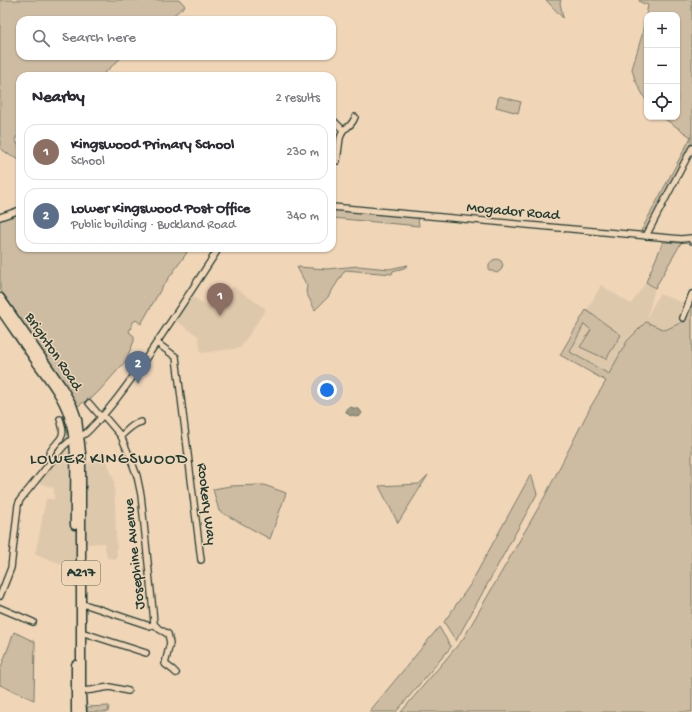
<!DOCTYPE html>
<html lang="en">
<head>
<meta charset="utf-8">
<style>
  :root { --surface:#fff; --page:#f2f2f3; --text:#2b2b33; --muted:#7c7c81; --line:#e1e1e2; --accent:#db2777 }
  body { margin:0; font-family:"Gochi Hand",sans-serif; background:var(--page); color:var(--text) }
  .controls { position:absolute; right:12px; top:12px; display:grid; overflow:hidden; border-radius:8px; box-shadow:0 1px 3px #0004 }
  .controls button { width:36px; height:36px; display:grid; place-items:center; padding:0; border:0; border-bottom:1px solid var(--line); background:var(--surface); color:var(--text); font:20px sans-serif }
  .you { position:absolute; left:327px; top:390px; width:14px; height:14px; margin:-10px; border:3px solid #fff; border-radius:50%; background:#1a73e8; box-shadow:0 0 0 6px #1a73e833 }
  .badge { display:grid; place-items:center; width:26px; height:26px; border-radius:50%; background:var(--accent); color:#fff; font-size:13px; font-weight:700 }
  .pin { position:absolute; translate:-50% -33px; filter:drop-shadow(0 1px 2px #0008) }
  .pin::after { content:''; position:absolute; top:21px; width:14px; height:12px; background:inherit; clip-path:polygon(0 0,100% 0,50% 100%) }
  .list { margin:0; padding:0; list-style:none }
  h2 { display:flex; justify-content:space-between; align-items:center; height:52px; margin:0; padding:0 16px; font-size:17px }
  h2 small { font-size:13px; font-weight:400; color:var(--muted) }
  .list li { display:grid; grid-template-columns:26px 1fr auto; gap:12px; align-items:center; box-sizing:border-box; height:56px; margin:0 8px 8px; padding:0 8px; border:1px solid var(--line); border-radius:12px }
  .list b { display:block; font-size:15px; white-space:nowrap }
  .list p { margin:0; font-size:13px; white-space:nowrap; color:var(--muted) }
  .list em { font-size:13px; font-style:normal; color:var(--muted) }
  .icon { flex:none; width:22px; height:22px; fill:none; stroke:currentColor; stroke-width:2; stroke-linecap:round; stroke-linejoin:round }
  .map { position:relative; flex:none; width:692px; height:712px; overflow:hidden }
  .search { position:absolute; background:var(--surface); box-shadow:0 1px 3px #0004; left:16px; top:16px; width:320px; height:44px; display:flex; align-items:center; gap:10px; box-sizing:border-box; padding:0 14px; border-radius:12px; color:var(--muted); font-size:15px }
  .panel { position:absolute; background:var(--surface); box-shadow:0 1px 3px #0004; left:16px; top:72px; width:320px; height:180px; border-radius:12px }
  .map>svg:first-child { display:block }
</style>
</head>
<body>
<div class="map">
<svg width="692" height="712" viewBox="0 0 692 712">
  <rect width="100%" height="100%" fill="#f0d5b7"/>
  <filter id="ink" filterUnits="userSpaceOnUse"><feTurbulence type="fractalNoise" baseFrequency=".025" numOctaves="2"/><feDisplacementMap in="SourceGraphic" scale="8" xChannelSelector="R" yChannelSelector="G"/><feConvolveMatrix kernelMatrix="1 2 1 2 8 2 1 2 1" color-interpolation-filters="sRGB"/></filter>
  <g filter="url(#ink)">
    <g fill="#dec8ac">
      <path d="M646,282L655,288L647,318L659,294L685,303L678,324L665,330L646,322L627,341L610,374L570,352L584,323L591,329L621,335L587,310L601,285L631,304Z"/>
      <path d="M233,286L266,309L240,348L201,353L198,336L175,320L192,296L215,312Z"/>
      <path d="M66,449L68,451L70,466L83,469L103,450L114,480L117,559L107,558L104,543L83,544L72,568L35,554L39,536L46,499H54V488L37,482L63,450Z"/>
    </g>
    <g fill="#cebca2" stroke="#767c6b">
      <path d="M0,0H180L185,6L167,20H20V56H123L101,76H20V133L15,139L20,149V160L11,156L0,148Z"/>
      <path d="M546,0H561L560,3L563,18Z"/>
      <path d="M639,0H692V149L645,231H641L691,137L662,117H677V15H647V102L635,80L632,69L642,35L648,5L640,2Z"/>
      <path d="M499,96L521,102L518,113L496,107Z"/>
      <path d="M332,209L418,218L419,226L332,218Z"/>
      <path d="M20,214V248H188L186,254L161,289L141,324L136,320L133,322L129,332L134,336V341L125,362L99,391L92,398L84,402L76,407L57,374L0,289V220Z"/>
      <path d="M663,242L681,243L655,288L646,282Z"/>
      <path d="M497,259L501,261L503,265L501,270L497,273L489,270V265L493,260Z"/>
      <path d="M408,265L404,268L393,271L392,274L345,270L328,297L315,310L306,292L307,286L297,267L327,269L358,266L389,269Z"/>
      <path d="M692,300V712H401L463,639L544,498L591,406L606,381L560,355L586,310L621,335L606,359L580,347L591,330L584,324L570,352L609,374L627,341L646,322L665,330L678,324L685,319Z"/>
      <path d="M531,474L537,494L456,641L444,622L470,585Z"/>
      <path d="M428,475L398,523L379,486L419,484Z"/>
      <path d="M264,485L286,493L270,539L219,511L213,489L230,486Z"/>
      <path d="M439,627L451,647L396,712H369Z"/>
      <path d="M14,632L35,642L34,700L0,685V670Z"/>
      <path d="M109,706L108,712H87V707Z"/>
    </g>
    <path fill="#9d9983" stroke="#6b7463" d="M349,407L359,409L362,413L359,417L352,415L350,416L346,412V409Z"/>
    <g fill="none" stroke-linecap="round" stroke-linejoin="round">
      <g stroke="#1f3d34" stroke-width="8">
        <g id="minor">
          <path d="M332,119L343,130L340,138L337,161H332"/>
          <path d="M343,130C349,127 353,123 355,117"/>
          <path d="M332,207L681,239L691,238L692,241"/>
          <path d="M0,217L20,210"/>
          <path d="M646,236L692,148"/>
          <path d="M683,318L692,294"/>
          <path d="M157,343L176,357L201,560"/>
          <path d="M89,403L101,417"/>
          <path d="M121,436C128,430 132,424 141,422"/>
          <path d="M50,462L49,455L50,452C59,437 67,440 60,419"/>
          <path d="M0,596L11,568L18,505L20,500L63,447L73,438L79,435H83C87,433 89,430 92,427C110,409 125,388 140,367C167,328 193,288 219,248"/>
          <path d="M81,605H87L150,626L154,624L153,611L141,495L137,476L130,457L121,436L103,415"/>
          <path d="M0,608L33,622"/>
          <path d="M154,624L159,629L168,634L170,643L165,664L173,670L176,673"/>
          <path d="M81,632L146,653"/>
          <path d="M81,691L92,690L103,688L110,687L128,691"/>
        </g>
      </g>
      <g stroke="#1f3d34" stroke-width="11">
        <g id="highway">
          <path d="M0,298L61,386L72,405L77,419L81,453V693L82,712"/>
          <path d="M0,309C13,328 26,346 38,364C50,380 63,397 69,416C79,451 74,489 75,525"/>
          <path d="M76,665V712"/>
        </g>
      </g>
      <use href="#minor" stroke="#f0d5b7" stroke-width="5.5"/>
      <use href="#highway" stroke="#f0d5b7" stroke-width="8"/>
    </g>
  </g>
  <g text-anchor="middle" dominant-baseline="central" stroke-width="3" stroke-linejoin="round" paint-order="stroke">
    <rect fill="#f0d5b7" stroke="#5e6b5b" stroke-width="1" x="62" y="561" width="38" height="24" rx="3"/>
    <g font-size="14" font-weight="bold" fill="#1f3d34">
      <text x="81" y="573">A217</text>
    </g>
    <g font-size="15" fill="#1f3d34" stroke="#f0d5b7">
      <text transform="translate(513 212) rotate(5)">Mogador Road</text>
      <text transform="translate(53 352) rotate(56)">Brighton Road</text>
      <text transform="translate(206 504) rotate(83)">Rookery Way</text>
      <text transform="translate(135 554) rotate(-96)">Josephine Avenue</text>
    </g>
    <g font-size="17" letter-spacing="1" fill="#1f3d34" stroke="#f0d5b7">
      <text x="109" y="460">LOWER KINGSWOOD</text>
    </g>
  </g>
</svg>
<div class="controls">
<button>+</button>
<button>−</button>
<button><svg class="icon" aria-label="locate" viewBox="0 0 24 24"><circle cx="12" cy="12" r="6"/><path d="M12 2v4M12 18v4M2 12h4M18 12h4"/></svg></button>
</div>
<div class="you"></div>
<div class="pin badge" style="left:220px;top:316px;background:#8d6e63">1</div>
<div class="pin badge" style="left:138px;top:384px;background:#5c6f8a">2</div>
<div class="search"><svg class="icon" aria-label="search" viewBox="0 0 24 24"><circle cx="10" cy="10" r="6"/><path d="M15 15l6 6"/></svg>Search here</div>
<section class="panel">
<h2>Nearby<small>2 results</small></h2>
<ul class="list">
<li><span class="badge" style="background:#8d6e63">1</span><div><b>Kingswood Primary School</b><p>School</p></div><em>230 m</em></li>
<li><span class="badge" style="background:#5c6f8a">2</span><div><b>Lower Kingswood Post Office</b><p>Public building · Buckland Road</p></div><em>340 m</em></li>
</ul>
</section>
</div>
</body>
</html>
